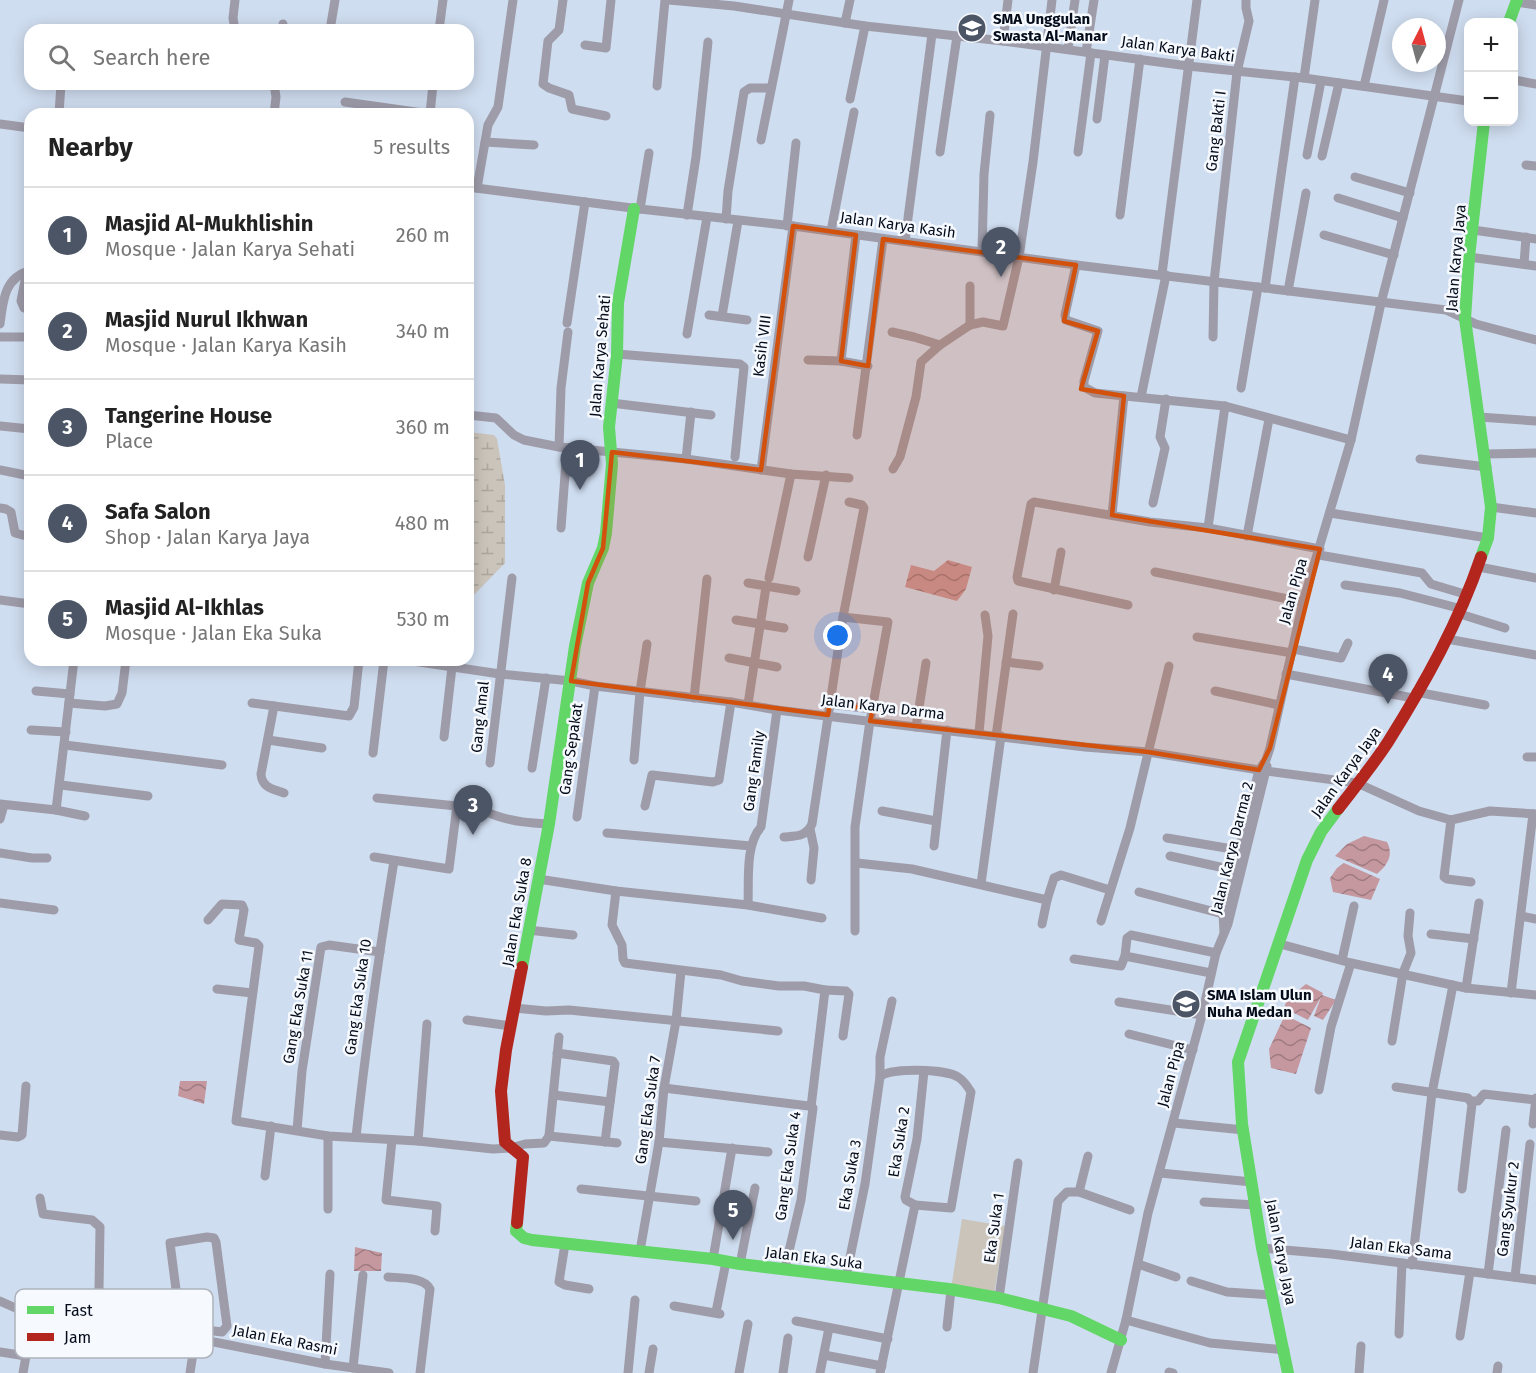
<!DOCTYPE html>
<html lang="en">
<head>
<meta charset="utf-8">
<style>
  :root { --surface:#fff; --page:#f6f6f6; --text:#222; --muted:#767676; --line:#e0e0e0; --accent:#4b5565 }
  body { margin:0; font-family:"Fira Sans",sans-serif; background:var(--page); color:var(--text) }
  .controls { position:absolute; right:18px; top:18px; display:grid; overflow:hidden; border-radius:12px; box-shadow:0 3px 15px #0003 }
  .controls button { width:54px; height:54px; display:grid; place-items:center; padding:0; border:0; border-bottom:2px solid var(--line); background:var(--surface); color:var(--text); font:30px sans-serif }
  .compass { position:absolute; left:1392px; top:18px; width:54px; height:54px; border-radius:50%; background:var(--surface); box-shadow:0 3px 15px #0003; rotate:6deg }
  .you { position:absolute; left:838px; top:636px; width:21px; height:21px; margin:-15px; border:4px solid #fff; border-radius:50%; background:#1a73e8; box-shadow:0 0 0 9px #1a73e833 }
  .badge { display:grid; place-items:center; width:39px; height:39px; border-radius:50%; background:var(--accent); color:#fff; font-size:20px; font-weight:700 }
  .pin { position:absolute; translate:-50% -50px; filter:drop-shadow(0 2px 3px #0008) }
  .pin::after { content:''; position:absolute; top:32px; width:21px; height:18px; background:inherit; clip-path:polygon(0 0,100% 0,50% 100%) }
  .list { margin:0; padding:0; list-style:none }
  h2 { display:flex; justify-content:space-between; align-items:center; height:78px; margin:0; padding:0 24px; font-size:26px }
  h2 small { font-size:20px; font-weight:400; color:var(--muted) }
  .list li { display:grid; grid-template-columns:39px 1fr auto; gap:18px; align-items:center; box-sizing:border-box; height:96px; padding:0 24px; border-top:2px solid var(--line) }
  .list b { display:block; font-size:22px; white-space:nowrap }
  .list p { margin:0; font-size:20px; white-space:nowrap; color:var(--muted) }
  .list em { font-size:20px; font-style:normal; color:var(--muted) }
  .icon { flex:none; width:33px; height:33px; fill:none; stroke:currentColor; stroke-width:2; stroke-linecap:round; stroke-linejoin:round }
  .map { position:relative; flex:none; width:1536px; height:1373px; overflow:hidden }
  .search { position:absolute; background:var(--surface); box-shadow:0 3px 15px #0003; left:24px; top:24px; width:450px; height:66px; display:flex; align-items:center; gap:15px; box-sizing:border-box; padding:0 21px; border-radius:18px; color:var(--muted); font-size:22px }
  .panel { position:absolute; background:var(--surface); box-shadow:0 3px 15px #0003; left:24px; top:108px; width:450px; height:558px; border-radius:18px }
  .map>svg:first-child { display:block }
</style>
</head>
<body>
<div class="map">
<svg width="1536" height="1373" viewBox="0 0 1536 1373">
  <defs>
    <pattern id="wetland-marsh" width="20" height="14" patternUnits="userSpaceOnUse" patternTransform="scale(1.5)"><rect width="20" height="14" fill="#cac4ba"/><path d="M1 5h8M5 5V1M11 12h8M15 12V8" fill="none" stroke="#aca79f"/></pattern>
    <pattern id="water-waves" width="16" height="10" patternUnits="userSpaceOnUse" patternTransform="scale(1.5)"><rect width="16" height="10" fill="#c5989f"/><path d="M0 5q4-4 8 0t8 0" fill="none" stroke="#9e7a81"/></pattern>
  </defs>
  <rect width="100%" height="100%" fill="#cfddf0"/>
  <path fill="#cac4ba" d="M962,1219L1005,1226L994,1296L951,1289Z"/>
  <path fill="url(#wetland-marsh)" d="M468,432L494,435L497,439L505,485V563L468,601Z"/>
  <g fill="url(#water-waves)">
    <path d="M948,560L972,567L966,589L957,601L905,587L911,565L934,571Z"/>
    <path d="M1364,836L1387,842C1394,856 1387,865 1377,874L1335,856L1347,844Z"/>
    <path d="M1344,863L1380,879L1371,900L1333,892L1330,878L1337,868Z"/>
    <path d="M1306,984L1323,993L1322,995L1336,1000L1323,1020L1314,1016L1321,997L1308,1020L1284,1008L1287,999Z"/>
    <path d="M1285,1015L1311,1028L1296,1074L1271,1068L1269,1049Z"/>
    <path d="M180,1081H207L204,1104L178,1096Z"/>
    <path d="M355,1247L382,1253L381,1271H354Z"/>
  </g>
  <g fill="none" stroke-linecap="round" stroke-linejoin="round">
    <g stroke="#9e9ca9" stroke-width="9">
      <path d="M235,0L233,18L235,30"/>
      <path d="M563,0L559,30L548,41L543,84L549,88L569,95L572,109L606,116"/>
      <path d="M669,0L734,6L865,26L1003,41L1188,66L1304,78L1468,101"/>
      <path d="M1516,2L1536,5"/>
      <path d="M845,23L850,0"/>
      <path d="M282,30L283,24"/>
      <path d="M330,30L335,0"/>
      <path d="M439,30L443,0"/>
      <path d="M1003,41L1008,0"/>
      <path d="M585,45L606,48L611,0"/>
      <path d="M1068,49L1075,0"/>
      <path d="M1086,52L1094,0"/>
      <path d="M1304,78L1315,0"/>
      <path d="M1514,80L1536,84"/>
      <path d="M274,84L276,97L274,114"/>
      <path d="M657,86L665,0"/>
      <path d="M1364,86L1384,0"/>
      <path d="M850,99L865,26"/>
      <path d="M345,102L430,114"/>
      <path d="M59,114L61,84"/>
      <path d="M430,114L433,84"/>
      <path d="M1097,119L1105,55"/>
      <path d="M0,124L30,128"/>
      <path d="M761,140L789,0"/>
      <path d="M485,142L534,145"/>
      <path d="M940,152L957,36"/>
      <path d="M1078,152L1091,53"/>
      <path d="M1307,155L1321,81"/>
      <path d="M1322,156L1339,83"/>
      <path d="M1526,165L1536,166"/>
      <path d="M1355,177L1410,193"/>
      <path d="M468,187L640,209L793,226L1076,265L1446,310L1476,324L1536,340"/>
      <path d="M477,188L488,125L498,107L513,0"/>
      <path d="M1338,198L1403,218"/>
      <path d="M640,209L649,153"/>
      <path d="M687,215L696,157L708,42"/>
      <path d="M1120,215L1140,59"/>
      <path d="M726,219L728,191L744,92L750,88H771"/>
      <path d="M787,226L796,143"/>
      <path d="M1473,230L1536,239"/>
      <path d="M831,231L854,112"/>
      <path d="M1324,235L1394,255"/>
      <path d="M905,241L932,34"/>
      <path d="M982,251L984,174L990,115"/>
      <path d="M1469,257L1536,266"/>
      <path d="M1524,264L1526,237"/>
      <path d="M1076,265L1065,315L1066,320L1098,331L1084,381V387L1095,393L1225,406L1351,440"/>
      <path d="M27,271L21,301L24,308L30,309"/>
      <path d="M1162,274L1197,0"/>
      <path d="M1265,288L1295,77"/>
      <path d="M1288,291L1306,193"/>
      <path d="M709,315L747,320"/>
      <path d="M722,316L738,221"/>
      <path d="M567,323L585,202"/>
      <path d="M0,324C3,302 4,277 30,271"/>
      <path d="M970,325V286"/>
      <path d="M892,332L914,337L940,345"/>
      <path d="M687,334L707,217"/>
      <path d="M0,337H30"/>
      <path d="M1213,337L1214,282L1237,72L1249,21L1246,8V0"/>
      <path d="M617,354L740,364L744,367L735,457"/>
      <path d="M808,360L841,361L868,366"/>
      <path d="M841,361L856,235"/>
      <path d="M0,379L30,380"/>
      <path d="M1241,388L1258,287"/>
      <path d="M1141,397L1166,275"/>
      <path d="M611,403L711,415"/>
      <path d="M468,415L496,418L514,435L524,440L559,447L686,459L791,474L849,478"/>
      <path d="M1479,417L1536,421"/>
      <path d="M0,426L30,429"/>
      <path d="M857,435L883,239"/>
      <path d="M559,447L561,388L568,332"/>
      <path d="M1485,454L1536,453"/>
      <path d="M686,459L691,412"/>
      <path d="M1420,459L1487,467"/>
      <path d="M893,469L900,457L916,397L921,362L940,345L970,325L983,322L1003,326L1019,257L1033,162L1052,0"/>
      <path d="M0,470L30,476"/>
      <path d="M761,470L793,226"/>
      <path d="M1153,503L1165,448L1160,437L1166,399"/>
      <path d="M1491,507L1536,513"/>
      <path d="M0,508L6,509L11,512L15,533L30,537"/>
      <path d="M1330,513L1488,538"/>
      <path d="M1112,515L1124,396"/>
      <path d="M561,528L567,448"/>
      <path d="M1208,528L1225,406"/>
      <path d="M1247,536L1269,419"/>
      <path d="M1319,555L1422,573L1431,584L1468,595"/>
      <path d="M808,557L826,475"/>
      <path d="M1479,567L1536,578"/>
      <path d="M1155,572L1303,602"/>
      <path d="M769,578L791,474"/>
      <path d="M748,583L796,591"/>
      <path d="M1345,585L1400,593L1462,609"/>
      <path d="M1054,590L1061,552"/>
      <path d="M0,600L30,604"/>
      <path d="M1128,605L1018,581L1017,577L1031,504L1034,502L1150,522L1208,528L1320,549"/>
      <path d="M1460,614L1505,628"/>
      <path d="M843,617L888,622L870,721L855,827V931"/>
      <path d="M736,620L784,628"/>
      <path d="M1197,637L1292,653"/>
      <path d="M1447,639L1536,655"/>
      <path d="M1293,649L1341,658L1348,643"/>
      <path d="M729,658L777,667"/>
      <path d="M406,660L500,674L571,681L595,686L731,702L777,710L916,727L1085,747L1148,752L1259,770L1357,783L1419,811L1451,820L1490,811L1536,814"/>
      <path d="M1006,662L1039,666"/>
      <path d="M1286,674L1413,698"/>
      <path d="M36,691L70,694"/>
      <path d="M1215,691L1279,705"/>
      <path d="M1416,692L1485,705"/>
      <path d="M694,698L707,579"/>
      <path d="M69,703L105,706L117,704L122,693L126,660"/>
      <path d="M252,703L349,716L354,707L359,660"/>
      <path d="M748,704L766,587"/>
      <path d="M830,704L872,709"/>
      <path d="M274,706L261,774C262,788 273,789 284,793"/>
      <path d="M916,727L926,663"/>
      <path d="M31,730L66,732"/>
      <path d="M979,733L988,636L985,615"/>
      <path d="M996,736L1013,614"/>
      <path d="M444,737L452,667"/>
      <path d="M268,740L322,748"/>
      <path d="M65,745L222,765"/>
      <path d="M373,753L384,660"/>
      <path d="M1527,757H1536"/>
      <path d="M634,760L640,692L647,644"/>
      <path d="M490,763L512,578"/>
      <path d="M532,768L546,678"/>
      <path d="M61,785L148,796"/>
      <path d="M377,798L457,806C474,803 482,811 497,816C514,822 531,823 549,824"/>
      <path d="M0,804L56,810L85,816"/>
      <path d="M645,806L652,775L713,782L719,780L731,702"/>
      <path d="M56,810L74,660"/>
      <path d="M882,811L936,821"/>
      <path d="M577,817L595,686"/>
      <path d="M0,819L4,805"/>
      <path d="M1451,820L1444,877L1447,879L1471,882"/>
      <path d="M810,829L814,848L811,880"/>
      <path d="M607,833L751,846"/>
      <path d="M784,837C796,836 806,837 812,824L843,617L864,508L862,505L849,502"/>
      <path d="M1167,838L1244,851"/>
      <path d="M934,846L947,730"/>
      <path d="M0,853L32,858H47"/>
      <path d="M1170,856L1238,871"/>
      <path d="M374,857L449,869L457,806"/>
      <path d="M857,863L912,869L1047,900L1054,878L1061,875L1110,890"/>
      <path d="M538,879L616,891L748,905L822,918"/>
      <path d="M981,884L1001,736"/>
      <path d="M616,891L612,925L622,945L623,959L625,963L721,975L742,981L779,986H804L825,990"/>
      <path d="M1139,892L1223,914"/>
      <path d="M0,903L54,910"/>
      <path d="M748,905C749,882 745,844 761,827L777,710"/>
      <path d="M1521,916L1536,919"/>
      <path d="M208,920L222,904L242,905L244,910L239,940L256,943L259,946L236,1121L328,1136L418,1141L493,1149L510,1148L525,1144L544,1143L549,1136L559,1037"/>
      <path d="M1101,921L1130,828L1169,666"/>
      <path d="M1042,924L1047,900"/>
      <path d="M528,930L573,935"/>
      <path d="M1224,932L1223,914L1259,770L1266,760L1270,748L1303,602L1351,440L1381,303L1459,0"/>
      <path d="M1431,934L1474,939"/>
      <path d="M1280,944L1351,963L1466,988L1536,995"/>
      <path d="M1125,956L1211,973"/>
      <path d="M1074,959L1121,966L1125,956L1127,938L1131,935L1216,953"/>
      <path d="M1342,960L1354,906"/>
      <path d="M1466,988L1479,903"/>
      <path d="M217,989L252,993"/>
      <path d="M1511,993L1533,814"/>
      <path d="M1119,1002L1202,1015"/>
      <path d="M514,1008L546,1011L569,1010L778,1031"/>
      <path d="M467,1020L511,1026"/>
      <path d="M1129,1034L1193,1050"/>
      <path d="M1392,1041L1403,973L1411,953L1408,936L1410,913"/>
      <path d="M557,1053L613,1061L615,1064L605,1142"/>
      <path d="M880,1077C889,1067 947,1069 958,1077C963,1080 968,1087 971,1092L951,1208L915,1205"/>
      <path d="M1396,1087L1468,1098L1472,1104L1462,1189"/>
      <path d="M664,1088L809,1106L813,1108L801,1200L785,1268"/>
      <path d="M1319,1090L1331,1027L1351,963"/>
      <path d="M554,1095L610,1102"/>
      <path d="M1471,1101H1478L1484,1094L1536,1100"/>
      <path d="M811,1107L825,990L846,991L849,994L843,1036"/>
      <path d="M1174,1123L1244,1130"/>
      <path d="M1533,1124L1536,1098"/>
      <path d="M297,1130L302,1071L321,947L329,945L380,952"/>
      <path d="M0,1135L18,1137L22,1135L26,1086"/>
      <path d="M549,1136L617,1143"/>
      <path d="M356,1137C366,1045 379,953 394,861"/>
      <path d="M392,1140L386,1200L437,1206L435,1231"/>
      <path d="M418,1141L427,1024"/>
      <path d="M659,1142L768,1152"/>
      <path d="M1160,1173L1252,1182"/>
      <path d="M265,1176L271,1126"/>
      <path d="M581,1189L696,1201"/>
      <path d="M1079,1192L1088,1156"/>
      <path d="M40,1198L43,1214L92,1220L100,1227L99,1290L102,1331"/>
      <path d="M1204,1202L1256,1205"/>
      <path d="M328,1209V1136"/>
      <path d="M565,1244L559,1282L565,1285L589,1289"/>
      <path d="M1262,1248L1331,1254L1536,1280"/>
      <path d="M640,1251L659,1142L664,1088L676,1021L681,971"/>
      <path d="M713,1259L732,1148"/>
      <path d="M740,1264L755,1188"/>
      <path d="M1138,1264L1176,1277"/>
      <path d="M1412,1265L1432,1093L1453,985"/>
      <path d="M1488,1274L1506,1130"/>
      <path d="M388,1277C401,1278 424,1277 430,1289L420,1373"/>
      <path d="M846,1277L865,1184L880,1077V1057L892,1001"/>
      <path d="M1515,1277L1530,1144"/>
      <path d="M1191,1281L1227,1292L1273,1295"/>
      <path d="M999,1298L1018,1163"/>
      <path d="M0,1301L49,1323L102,1331L214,1342L325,1364L389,1373"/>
      <path d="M674,1306L720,1314"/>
      <path d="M716,1312L726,1262"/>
      <path d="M1126,1320L1210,1343L1285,1350"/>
      <path d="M796,1321L888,1339"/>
      <path d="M142,1322L222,1332L227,1326L216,1242L214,1238L207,1237L170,1243L181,1328L180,1338"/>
      <path d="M947,1327L951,1290"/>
      <path d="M1399,1334L1402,1263"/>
      <path d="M1460,1336L1470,1272"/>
      <path d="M0,1352L26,1356"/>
      <path d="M824,1355L882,1366"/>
      <path d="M325,1364L330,1274"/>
      <path d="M353,1368L363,1275"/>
      <path d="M1169,1372L1173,1373"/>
      <path d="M23,1373L26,1356L41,1320"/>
      <path d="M190,1373L195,1340"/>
      <path d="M628,1373L635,1300"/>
      <path d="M649,1373L653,1349"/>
      <path d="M739,1373L748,1324"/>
      <path d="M783,1373L788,1338"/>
      <path d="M820,1373L829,1328"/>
      <path d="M880,1373L915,1205L906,1200L905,1197L917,1139L924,1071"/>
      <path d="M1033,1373L1058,1201L1067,1192H1079L1130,1210"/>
      <path d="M1111,1373L1126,1320L1148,1213L1202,1015L1216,953L1228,924L1267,766"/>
      <path d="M1359,1373L1361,1346"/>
      <path d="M1497,1373L1498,1366"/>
    </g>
    <g stroke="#63d668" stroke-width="12">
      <path d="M1509,22L1517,0"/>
      <path d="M1481,557L1488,538L1491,507L1465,319L1469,257L1484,122"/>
      <path d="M522,967L549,824L575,646L588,583L603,548L606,533L612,464L609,427L617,354L618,303L634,209"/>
      <path d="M517,1223L516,1231L524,1238L532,1240L713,1259L740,1264L949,1289L999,1298L1071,1316L1121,1340"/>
      <path d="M1288,1373L1262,1248L1242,1124L1238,1062L1307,860L1321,832L1338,809"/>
    </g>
    <g stroke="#b3261e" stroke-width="12">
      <path d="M1338,809C1355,787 1373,765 1388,742C1425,683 1459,622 1481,557"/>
      <path d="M517,1223L523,1157L505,1142L501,1091L506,1050L522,967"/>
    </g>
  </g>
  <path fill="#d1510d" fill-opacity="0.2" stroke="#d1510d" stroke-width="4.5" stroke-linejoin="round" d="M793,226L856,235L841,361L868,366L883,239L1076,265L1064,321L1098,331L1081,389L1124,396L1112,515L1320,549L1270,748L1259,770L1148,752L870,721L873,709L830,704L828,715L571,681L588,583L603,548L612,452L761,470Z"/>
  <defs>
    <g id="school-disc" transform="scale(1.5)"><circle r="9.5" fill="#4b5565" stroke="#f6f9fe"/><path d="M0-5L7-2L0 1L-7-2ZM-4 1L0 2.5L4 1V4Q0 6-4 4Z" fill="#fff"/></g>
  </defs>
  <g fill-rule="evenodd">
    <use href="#school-disc" x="972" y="28"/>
    <use href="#school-disc" x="1186" y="1004"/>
  </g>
  <g text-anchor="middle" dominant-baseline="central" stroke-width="5" stroke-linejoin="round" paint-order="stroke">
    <g font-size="15" font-weight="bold" fill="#040c1a" stroke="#f6f9fe" text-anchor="start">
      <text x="993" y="19">SMA Unggulan<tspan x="993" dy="17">Swasta Al-Manar</tspan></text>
      <text x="1207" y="995">SMA Islam Ulun<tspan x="1207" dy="17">Nuha Medan</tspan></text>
    </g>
    <g font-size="15" fill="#040c1a" stroke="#f6f9fe">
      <text transform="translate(1178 49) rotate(8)">Jalan Karya Bakti</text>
      <text transform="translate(1216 131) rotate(-83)">Gang Bakti I</text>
      <text transform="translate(898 225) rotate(8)">Jalan Karya Kasih</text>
      <text transform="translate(1456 258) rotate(-85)">Jalan Karya Jaya</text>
      <text transform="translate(762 346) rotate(-83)">Kasih VIII</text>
      <text transform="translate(600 356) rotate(-85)">Jalan Karya Sehati</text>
      <text transform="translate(1293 591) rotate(-74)">Jalan Pipa</text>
      <text transform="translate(883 707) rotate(7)">Jalan Karya Darma</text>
      <text transform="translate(480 717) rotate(-84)">Gang Amal</text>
      <text transform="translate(571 749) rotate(-82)">Gang Sepakat</text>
      <text transform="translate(754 771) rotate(-82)">Gang Family</text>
      <text transform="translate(1346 772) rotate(-54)">Jalan Karya Jaya</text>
      <text transform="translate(1232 848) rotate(-76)">Jalan Karya Darma 2</text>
      <text transform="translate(517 912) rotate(-80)">Jalan Eka Suka 8</text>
      <text transform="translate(358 997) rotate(-82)">Gang Eka Suka 10</text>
      <text transform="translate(298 1007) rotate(-80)">Gang Eka Suka 11</text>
      <text transform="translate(1171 1074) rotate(-75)">Jalan Pipa</text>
      <text transform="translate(648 1110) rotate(-82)">Gang Eka Suka 7</text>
      <text transform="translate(899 1142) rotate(-81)">Eka Suka 2</text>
      <text transform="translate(788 1166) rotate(-82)">Gang Eka Suka 4</text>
      <text transform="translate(850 1175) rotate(-80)">Eka Suka 3</text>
      <text transform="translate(1508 1209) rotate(-83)">Gang Syukur 2</text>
      <text transform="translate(994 1228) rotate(-82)">Eka Suka 1</text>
      <text transform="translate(1401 1248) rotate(7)">Jalan Eka Sama</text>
      <text transform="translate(1281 1252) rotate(79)">Jalan Karya Jaya</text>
      <text transform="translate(814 1258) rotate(7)">Jalan Eka Suka</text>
      <text transform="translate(285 1340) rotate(11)">Jalan Eka Rasmi</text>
    </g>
  </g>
  <rect x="15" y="1289" width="198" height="69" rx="9" fill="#f6f9fe" stroke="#adb2ba" stroke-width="1.5"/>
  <rect x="27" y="1306" width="27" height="8" fill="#63d668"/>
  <rect x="27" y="1333" width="27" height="8" fill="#b3261e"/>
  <g font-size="16" fill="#040c1a">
    <text x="64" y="1316">Fast</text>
    <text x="64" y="1343">Jam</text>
  </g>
</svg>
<div class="controls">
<button>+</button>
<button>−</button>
</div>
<svg class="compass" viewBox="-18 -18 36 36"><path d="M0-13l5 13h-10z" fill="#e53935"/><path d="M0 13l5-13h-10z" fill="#767676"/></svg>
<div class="you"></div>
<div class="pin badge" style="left:580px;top:490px">1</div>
<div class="pin badge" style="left:1001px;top:277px">2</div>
<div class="pin badge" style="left:473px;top:835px">3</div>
<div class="pin badge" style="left:1388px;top:704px">4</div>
<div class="pin badge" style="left:733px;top:1240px">5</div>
<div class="search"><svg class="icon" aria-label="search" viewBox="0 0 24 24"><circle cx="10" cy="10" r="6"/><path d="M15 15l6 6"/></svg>Search here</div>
<section class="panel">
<h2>Nearby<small>5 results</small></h2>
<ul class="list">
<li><span class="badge">1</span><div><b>Masjid Al-Mukhlishin</b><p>Mosque · Jalan Karya Sehati</p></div><em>260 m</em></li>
<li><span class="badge">2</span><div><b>Masjid Nurul Ikhwan</b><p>Mosque · Jalan Karya Kasih</p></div><em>340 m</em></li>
<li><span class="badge">3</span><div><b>Tangerine House</b><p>Place</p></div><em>360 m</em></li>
<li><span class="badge">4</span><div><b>Safa Salon</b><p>Shop · Jalan Karya Jaya</p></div><em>480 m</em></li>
<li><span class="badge">5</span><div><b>Masjid Al-Ikhlas</b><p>Mosque · Jalan Eka Suka</p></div><em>530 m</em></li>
</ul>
</section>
</div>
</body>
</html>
